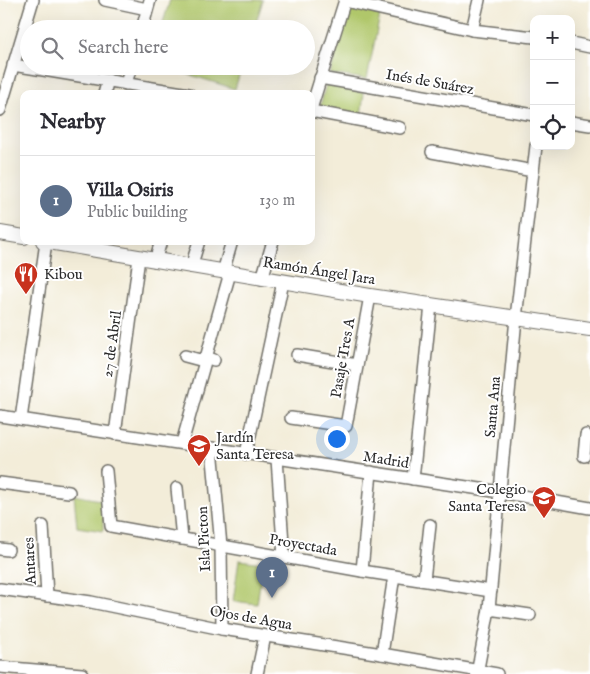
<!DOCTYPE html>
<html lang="en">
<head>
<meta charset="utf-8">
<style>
  :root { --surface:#fff; --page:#f2f2f3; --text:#2b2b33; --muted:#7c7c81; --line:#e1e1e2; --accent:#c8321e }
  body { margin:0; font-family:"IM FELL English",serif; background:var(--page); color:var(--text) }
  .controls { position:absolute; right:15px; top:15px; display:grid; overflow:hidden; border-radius:10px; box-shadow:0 5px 20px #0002 }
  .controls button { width:45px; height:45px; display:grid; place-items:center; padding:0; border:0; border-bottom:1px solid var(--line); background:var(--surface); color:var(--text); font:25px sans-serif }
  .you { position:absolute; left:336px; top:438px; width:18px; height:18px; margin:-12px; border:4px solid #fff; border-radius:50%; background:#1a73e8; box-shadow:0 0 0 8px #1a73e833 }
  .badge { display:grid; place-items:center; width:32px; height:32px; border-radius:50%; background:var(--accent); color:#fff; font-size:16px; font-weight:700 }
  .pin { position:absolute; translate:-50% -41px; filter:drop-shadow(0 1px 2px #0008) }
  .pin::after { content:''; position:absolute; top:26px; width:18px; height:15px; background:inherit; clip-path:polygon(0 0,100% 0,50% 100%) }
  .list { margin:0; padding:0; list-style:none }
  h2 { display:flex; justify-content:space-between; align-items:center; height:65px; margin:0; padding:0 20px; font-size:21px }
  h2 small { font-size:16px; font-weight:400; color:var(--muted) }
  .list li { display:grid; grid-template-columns:32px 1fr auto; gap:15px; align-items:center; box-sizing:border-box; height:90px; padding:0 20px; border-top:1px solid var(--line) }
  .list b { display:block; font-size:19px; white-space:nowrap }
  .list p { margin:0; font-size:16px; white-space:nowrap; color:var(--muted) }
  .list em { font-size:16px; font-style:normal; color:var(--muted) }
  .icon { flex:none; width:28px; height:28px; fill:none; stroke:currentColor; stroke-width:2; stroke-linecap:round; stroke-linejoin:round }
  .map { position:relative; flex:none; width:590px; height:674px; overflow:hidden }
  .search { position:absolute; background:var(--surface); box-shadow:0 5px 20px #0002; left:20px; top:20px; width:295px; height:55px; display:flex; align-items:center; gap:12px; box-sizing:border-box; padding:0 18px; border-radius:28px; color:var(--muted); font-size:19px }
  .panel { position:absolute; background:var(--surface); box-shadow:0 5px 20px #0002; left:20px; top:90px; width:295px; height:155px; border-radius:10px }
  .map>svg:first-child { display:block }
</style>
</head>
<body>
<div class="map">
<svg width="590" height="674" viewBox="0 0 590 674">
  <rect width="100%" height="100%" fill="#fff"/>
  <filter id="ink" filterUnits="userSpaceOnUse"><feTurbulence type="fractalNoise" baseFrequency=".02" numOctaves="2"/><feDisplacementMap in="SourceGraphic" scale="10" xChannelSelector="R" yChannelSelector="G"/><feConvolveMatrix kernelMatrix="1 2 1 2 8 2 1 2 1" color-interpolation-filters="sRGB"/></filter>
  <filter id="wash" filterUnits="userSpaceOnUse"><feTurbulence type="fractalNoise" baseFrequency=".0096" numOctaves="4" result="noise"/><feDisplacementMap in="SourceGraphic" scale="20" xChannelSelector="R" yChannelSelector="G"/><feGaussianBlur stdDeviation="1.12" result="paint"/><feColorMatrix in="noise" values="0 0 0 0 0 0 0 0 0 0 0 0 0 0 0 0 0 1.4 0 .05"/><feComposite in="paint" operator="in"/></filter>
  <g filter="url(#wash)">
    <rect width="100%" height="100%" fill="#f3edd9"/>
    <g fill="#b0c76b" stroke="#6e794b">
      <path d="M170,0H263L254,29H161Z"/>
      <path d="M352,8L380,15L367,79L330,74L348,12Z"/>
      <path d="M162,66H242L235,89Z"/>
      <path d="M326,84L364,93L361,116L319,110Z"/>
      <path d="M74,495L105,501L108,521L103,520V531L77,527Z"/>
      <path d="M239,560L263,563L257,604L233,601Z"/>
    </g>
  </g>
  <g filter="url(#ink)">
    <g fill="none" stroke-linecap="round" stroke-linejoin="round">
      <g stroke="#716f68" stroke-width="14">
        <g id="minor">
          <path d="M105,0L147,9"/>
          <path d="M345,1L472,30L534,37"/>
          <path d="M142,29L150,0"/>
          <path d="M472,30L479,0"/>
          <path d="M571,43L590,47"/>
          <path d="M13,65L189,94"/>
          <path d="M320,78L534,115"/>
          <path d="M126,84L131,66"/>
          <path d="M104,94L108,80"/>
          <path d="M311,109L345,0"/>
          <path d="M0,110L33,0"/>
          <path d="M311,111L400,128"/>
          <path d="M571,122L590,125"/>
          <path d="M432,152L533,171"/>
          <path d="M155,261L161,241"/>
          <path d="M191,267L199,241"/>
          <path d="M223,272L232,241"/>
          <path d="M262,279L273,241"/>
          <path d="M297,355L357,365"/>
          <path d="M185,356L200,360L206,357L214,360"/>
          <path d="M0,416L500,492L590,508"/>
          <path d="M291,418L346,426L370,296"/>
          <path d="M21,419L46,242"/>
          <path d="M115,434L139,258"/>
          <path d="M182,443L230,273"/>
          <path d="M212,448L221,546L222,629"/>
          <path d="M246,454L283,282"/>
          <path d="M584,456L586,435"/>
          <path d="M277,459L284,557"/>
          <path d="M106,471L111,526L362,571L491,591"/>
          <path d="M413,479L431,305"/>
          <path d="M0,483L69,492"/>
          <path d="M177,488L182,539"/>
          <path d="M43,526L47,596"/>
          <path d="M0,549L8,550"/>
          <path d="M362,571L371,472"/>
          <path d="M424,580L430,525"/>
          <path d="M0,589L91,602L222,629L382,654L497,674"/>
          <path d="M489,609L530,615"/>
          <path d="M382,654L394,576"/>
          <path d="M0,667L82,674"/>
          <path d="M257,674L265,636"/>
          <path d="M477,674L489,609L516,318L536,146"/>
        </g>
      </g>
      <g stroke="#716f68" stroke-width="16">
        <g id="major">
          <path d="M0,233L24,237"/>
          <path d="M43,241L370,296L590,329"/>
        </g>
      </g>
      <use href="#minor" stroke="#fff" stroke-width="11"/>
      <use href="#major" stroke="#fff" stroke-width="14"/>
    </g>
  </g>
  <defs>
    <g id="restaurant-pin" transform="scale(1.25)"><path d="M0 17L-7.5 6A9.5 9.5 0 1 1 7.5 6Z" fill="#c8321e" stroke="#fff"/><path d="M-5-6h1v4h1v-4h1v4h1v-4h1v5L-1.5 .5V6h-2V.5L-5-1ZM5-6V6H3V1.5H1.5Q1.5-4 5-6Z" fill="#fff"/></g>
    <g id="school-pin" transform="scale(1.25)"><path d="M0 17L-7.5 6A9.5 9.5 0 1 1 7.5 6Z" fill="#c8321e" stroke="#fff"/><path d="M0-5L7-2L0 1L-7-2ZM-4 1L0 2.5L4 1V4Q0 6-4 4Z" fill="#fff"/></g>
  </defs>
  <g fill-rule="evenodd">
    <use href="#restaurant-pin" x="26" y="274"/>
    <use href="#school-pin" x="199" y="446"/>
    <use href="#school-pin" x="544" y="498"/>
  </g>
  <g text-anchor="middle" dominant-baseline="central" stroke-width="4" stroke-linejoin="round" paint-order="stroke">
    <g font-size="15" fill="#2b2b2b" stroke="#fff">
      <text transform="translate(430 82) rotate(10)">Inés de Suárez</text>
      <text transform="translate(319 271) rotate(9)">Ramón Ángel Jara</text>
      <text transform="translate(112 344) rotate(-82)">27 de Abril</text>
      <text transform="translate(343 358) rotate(-80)">Pasaje Tres A</text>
      <text transform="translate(493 407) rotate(-85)">Santa Ana</text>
      <text transform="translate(386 460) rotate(9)">Madrid</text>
      <text transform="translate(204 539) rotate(-93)">Isla Picton</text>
      <text transform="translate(303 545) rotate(10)">Proyectada</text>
      <text transform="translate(30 561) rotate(-93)">Antares</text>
      <text transform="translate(251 618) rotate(10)">Ojos de Agua</text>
    </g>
    <g font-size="15" fill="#2b2b2b" stroke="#fff" text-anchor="start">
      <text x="44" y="274">Kibou</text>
      <text x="216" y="437">Jardín<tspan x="216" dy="17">Santa Teresa</tspan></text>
      <text x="526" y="489" text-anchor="end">Colegio<tspan x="526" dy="17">Santa Teresa</tspan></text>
    </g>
  </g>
</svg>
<div class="controls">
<button>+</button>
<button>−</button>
<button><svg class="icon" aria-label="locate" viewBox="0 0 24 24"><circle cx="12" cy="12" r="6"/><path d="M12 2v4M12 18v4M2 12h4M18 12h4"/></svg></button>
</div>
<div class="you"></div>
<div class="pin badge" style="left:272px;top:598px;background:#5c6f8a">1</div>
<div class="search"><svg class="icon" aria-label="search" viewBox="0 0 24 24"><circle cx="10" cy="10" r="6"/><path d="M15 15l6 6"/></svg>Search here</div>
<section class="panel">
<h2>Nearby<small></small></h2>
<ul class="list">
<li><span class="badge" style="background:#5c6f8a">1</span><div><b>Villa Osiris</b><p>Public building</p></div><em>130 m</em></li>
</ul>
</section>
</div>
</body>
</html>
